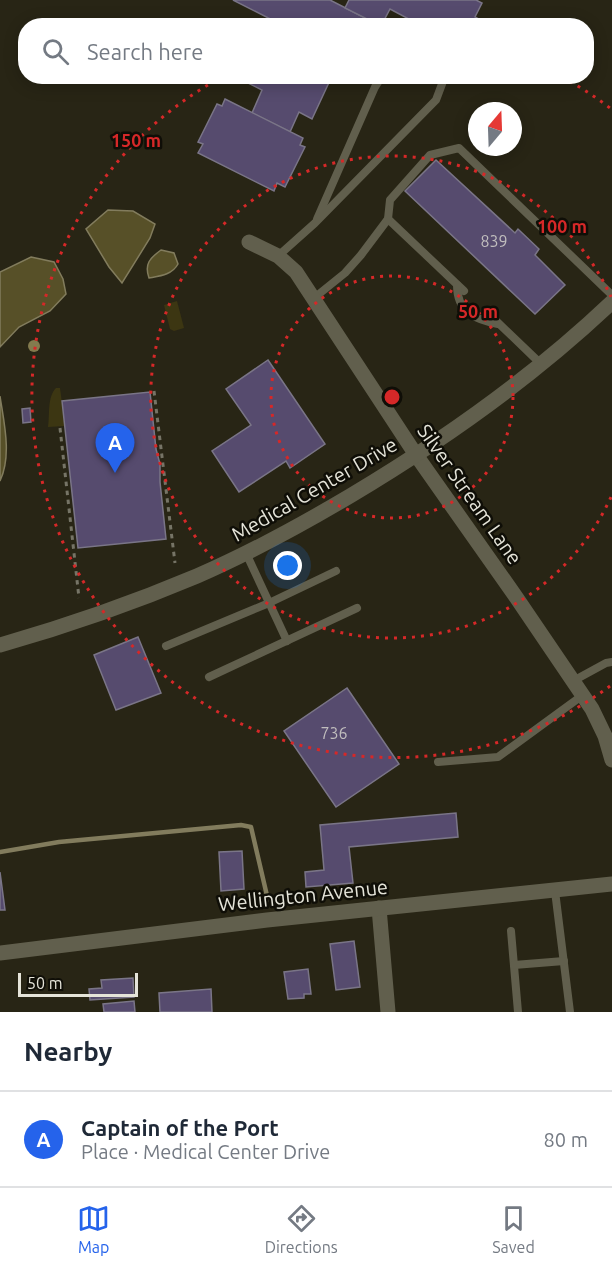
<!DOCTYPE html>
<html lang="en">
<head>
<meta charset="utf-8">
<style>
  :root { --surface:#fff; --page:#f2f2f3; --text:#1f2937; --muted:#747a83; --line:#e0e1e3; --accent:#2563eb }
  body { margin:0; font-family:Ubuntu,sans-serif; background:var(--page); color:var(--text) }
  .compass { position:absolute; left:468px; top:102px; width:54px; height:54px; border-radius:50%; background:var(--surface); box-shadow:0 3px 15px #0003; rotate:19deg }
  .scale { position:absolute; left:18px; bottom:15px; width:120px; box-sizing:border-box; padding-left:6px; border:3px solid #e5e4d9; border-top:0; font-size:16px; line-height:21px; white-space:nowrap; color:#e5e4d9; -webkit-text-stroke:4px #0f0e07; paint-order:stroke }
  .you { position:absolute; left:288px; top:566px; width:21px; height:21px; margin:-15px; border:4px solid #fff; border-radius:50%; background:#1a73e8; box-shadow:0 0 0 9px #1a73e833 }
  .badge { display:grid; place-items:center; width:39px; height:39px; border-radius:50%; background:var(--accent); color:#fff; font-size:20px; font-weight:700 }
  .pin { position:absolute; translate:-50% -50px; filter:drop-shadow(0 2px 3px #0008) }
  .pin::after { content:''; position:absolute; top:32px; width:21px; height:18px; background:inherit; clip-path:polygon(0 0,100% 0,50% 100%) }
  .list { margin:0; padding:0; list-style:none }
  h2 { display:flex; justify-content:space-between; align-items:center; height:78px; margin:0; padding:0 24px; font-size:26px }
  h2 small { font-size:20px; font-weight:400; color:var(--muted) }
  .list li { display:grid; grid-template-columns:39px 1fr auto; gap:18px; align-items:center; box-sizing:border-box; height:96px; padding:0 24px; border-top:2px solid var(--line) }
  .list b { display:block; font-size:22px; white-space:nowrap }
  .list p { margin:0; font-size:20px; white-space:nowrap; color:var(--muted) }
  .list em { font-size:20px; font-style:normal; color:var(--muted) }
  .icon { flex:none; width:33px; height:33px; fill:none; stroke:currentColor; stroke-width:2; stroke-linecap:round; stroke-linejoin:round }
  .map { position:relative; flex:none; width:612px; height:1012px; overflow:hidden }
  .search { position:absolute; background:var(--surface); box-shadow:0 3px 15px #0003; left:18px; right:18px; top:18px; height:66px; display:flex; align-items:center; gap:15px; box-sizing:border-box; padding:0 21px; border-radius:24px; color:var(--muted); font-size:22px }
  .sheet { height:174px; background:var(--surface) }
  nav { display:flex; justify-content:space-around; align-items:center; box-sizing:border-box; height:84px; border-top:2px solid var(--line); background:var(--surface); font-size:16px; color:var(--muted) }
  nav a { display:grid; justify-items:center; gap:3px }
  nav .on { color:var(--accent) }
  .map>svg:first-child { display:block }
</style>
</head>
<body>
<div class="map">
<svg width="612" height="1012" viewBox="0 0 612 1012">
  <rect width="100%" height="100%" fill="#282515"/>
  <g fill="#3c3612">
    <path d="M177,301L184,328L174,331L170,329L164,305Z"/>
    <path d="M56,388H60L65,426L48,427C50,415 47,397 56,388Z"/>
  </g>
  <g fill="#575028" stroke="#827c5d" stroke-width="1.5">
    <path d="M108,210L133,211L155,224L150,238L122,283L109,267L86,229Z"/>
    <path d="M161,250L174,253L178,264C172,275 160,276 149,278C144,264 150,258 161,250Z"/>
    <path d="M31,257L54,262L63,279L66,294L50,311L19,327L0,347V272Z"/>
    <path d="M0,396C4,423 12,455 0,481Z"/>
  </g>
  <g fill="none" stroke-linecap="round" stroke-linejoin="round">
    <path stroke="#827c5d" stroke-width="4.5" d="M0,852L59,842L241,825L251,827L268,900"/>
  </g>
  <g fill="#564b6e" stroke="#7a7587" stroke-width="1.5">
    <path d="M233,0H330L381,26H284Z"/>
    <path d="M349,0H476L482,3L475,17L491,26H422L390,9L381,26L345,8Z"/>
    <path d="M234,76H332L312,119L299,112L290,132L252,113L262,90Z"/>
    <path d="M225,99L303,138L300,145L305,147L285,187L277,183L274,191L198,153L203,144L198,142L217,104L222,106Z"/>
    <path d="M436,160L515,233L518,229L539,249L535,255L565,285L535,314L405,191Z"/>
    <path d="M268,360L325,444L290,468L286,461L239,492L212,451L251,425L226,389Z"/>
    <path d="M150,392L156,449L160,464V482L166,539L78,548L62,401Z"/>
    <path d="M30,408L31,422L23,423L22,409Z"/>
    <path d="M138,637L161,693L116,710L94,655Z"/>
    <path d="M347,688L399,764L336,807L284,731Z"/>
    <path d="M456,813L458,837L349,847L353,883L306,887L305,872L324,870L320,825Z"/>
    <path d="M242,851L244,889L221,891L219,852Z"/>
    <path d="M0,872L5,910H0Z"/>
    <path d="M354,941L360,987L336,990L330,944Z"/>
    <path d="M308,969L311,994H304V998L288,999L284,972Z"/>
    <path d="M133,978L134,997L90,1000L89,989L102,988L101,980Z"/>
    <path d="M211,989L212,1012H160L159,993Z"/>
    <path d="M134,1001L135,1012H104L103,1004Z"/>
  </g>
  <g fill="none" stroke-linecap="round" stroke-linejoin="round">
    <g stroke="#767466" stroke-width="3" stroke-dasharray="4.5 4.5" stroke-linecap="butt">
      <path d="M154,391L175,563"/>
      <path d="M60,428L79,598"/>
    </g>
    <g stroke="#615f4d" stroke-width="8">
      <path d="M317,219L375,87L382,76"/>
      <path d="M388,219L464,291"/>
      <path d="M278,256L315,223L436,100L445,76"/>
      <path d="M457,285C457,312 474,319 498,324"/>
      <path d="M314,298L345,273L361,255L388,219L390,200L430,155L459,148L612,295"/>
      <path d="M490,315L541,364"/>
      <path d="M246,553L287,641"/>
      <path d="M166,646L269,603L336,571"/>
      <path d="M209,677L357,608"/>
      <path d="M573,681L606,663L612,662"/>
      <path d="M438,762L498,757L583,695"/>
      <path d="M555,891L570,1012"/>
      <path d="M511,931L518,1012"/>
      <path d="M514,965L564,961"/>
    </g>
    <g stroke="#615f4d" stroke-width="15">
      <path d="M249,242L278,256L296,272L416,455L516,597L592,709L605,736L612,760"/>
      <path d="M379,908L388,1012"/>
    </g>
    <g stroke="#615f4d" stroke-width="15">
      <path d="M0,645C67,626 133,603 197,576C250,553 301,525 350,496C444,440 533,377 612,302"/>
      <path d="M0,953L267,920L612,884"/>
    </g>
  </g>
  <circle fill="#837b4e" cx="34" cy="346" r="6"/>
  <g fill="none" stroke="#d62828" stroke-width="3" stroke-dasharray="3 6">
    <circle cx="392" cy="397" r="121"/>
    <path d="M611 497A241 241 0 1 1 611 297"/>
    <path d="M610 686A362 362 0 1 1 222 77M562 77A362 362 0 0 1 610 108"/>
  </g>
  <g text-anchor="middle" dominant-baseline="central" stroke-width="5" stroke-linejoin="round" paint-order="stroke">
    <g font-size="16" fill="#c1bebe">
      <text x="494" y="241">839</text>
      <text x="334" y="733">736</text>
    </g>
    <g font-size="20" fill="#e5e4d9" stroke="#0f0e07">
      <text transform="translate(314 489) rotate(-30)">Medical Center Drive</text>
      <text transform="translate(470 494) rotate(55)">Silver Stream Lane</text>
      <text transform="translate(303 895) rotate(-6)">Wellington Avenue</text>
    </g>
  </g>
  <circle cx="392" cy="397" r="9" fill="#d62828" stroke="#0f0e07" stroke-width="3"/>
  <g font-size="18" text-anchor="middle" font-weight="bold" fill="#d62828" stroke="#0f0e07" stroke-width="5" stroke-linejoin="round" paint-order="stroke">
    <text x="136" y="147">150 m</text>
    <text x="562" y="233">100 m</text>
    <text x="478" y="318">50 m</text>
  </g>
</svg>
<svg class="compass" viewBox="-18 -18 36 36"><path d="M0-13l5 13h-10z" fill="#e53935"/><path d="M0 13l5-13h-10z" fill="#747a83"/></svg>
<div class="scale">50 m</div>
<div class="you"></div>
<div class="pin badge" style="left:115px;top:473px">A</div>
<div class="search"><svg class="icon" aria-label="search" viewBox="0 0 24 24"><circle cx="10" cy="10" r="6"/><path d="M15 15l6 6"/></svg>Search here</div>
</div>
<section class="sheet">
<h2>Nearby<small></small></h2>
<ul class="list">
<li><span class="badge">A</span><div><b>Captain of the Port</b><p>Place · Medical Center Drive</p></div><em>80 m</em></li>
</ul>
</section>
<nav>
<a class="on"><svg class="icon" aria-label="map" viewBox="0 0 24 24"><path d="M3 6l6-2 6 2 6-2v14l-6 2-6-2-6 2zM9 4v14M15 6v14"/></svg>Map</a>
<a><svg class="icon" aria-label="directions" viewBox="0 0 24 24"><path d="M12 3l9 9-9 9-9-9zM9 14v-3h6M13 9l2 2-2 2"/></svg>Directions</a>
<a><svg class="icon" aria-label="saved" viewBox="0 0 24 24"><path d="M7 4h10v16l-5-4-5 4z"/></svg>Saved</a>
</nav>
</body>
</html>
